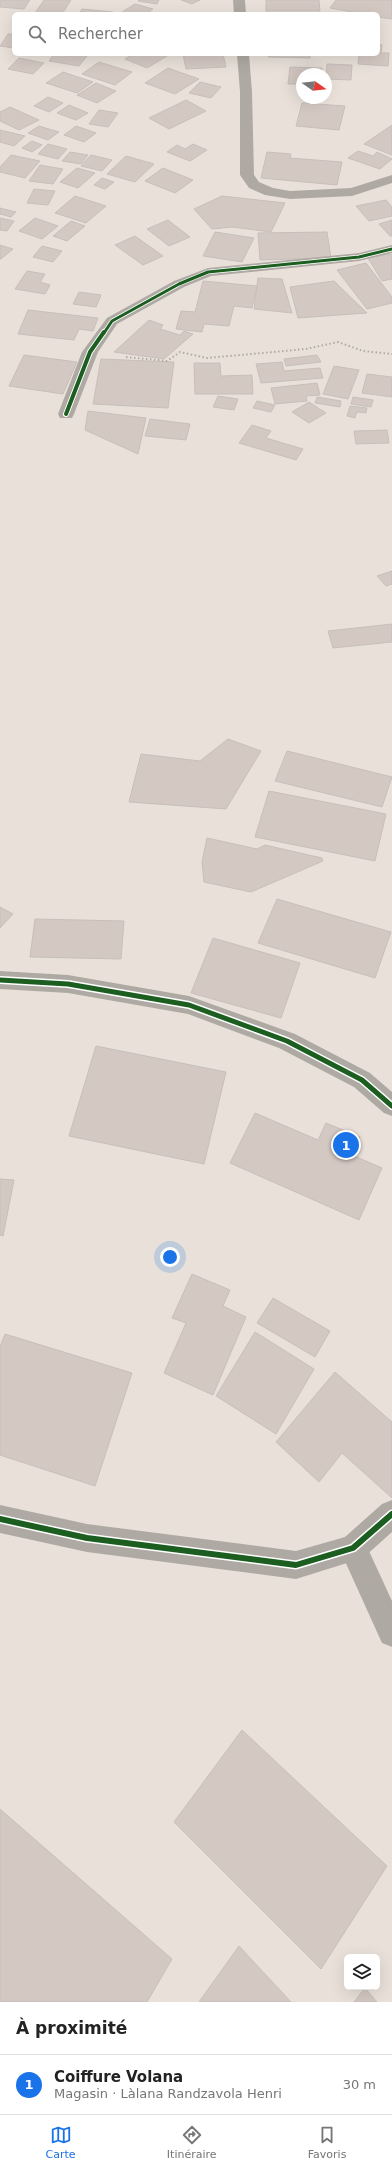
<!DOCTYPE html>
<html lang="fr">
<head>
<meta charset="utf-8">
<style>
  :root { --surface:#fff; --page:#f2f2f2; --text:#222; --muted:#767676; --line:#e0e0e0; --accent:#1a73e8 }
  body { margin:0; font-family:"DejaVu Sans",sans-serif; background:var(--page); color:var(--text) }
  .controls { position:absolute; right:12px; bottom:12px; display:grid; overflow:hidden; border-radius:6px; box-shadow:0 4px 16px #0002 }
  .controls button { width:36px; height:36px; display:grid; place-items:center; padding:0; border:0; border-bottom:1px solid var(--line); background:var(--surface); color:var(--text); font:20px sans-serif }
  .compass { position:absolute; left:296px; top:68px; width:36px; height:36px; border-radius:50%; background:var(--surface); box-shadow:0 4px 16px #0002; rotate:104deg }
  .you { position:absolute; left:170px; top:1257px; width:14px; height:14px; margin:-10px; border:3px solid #fff; border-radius:50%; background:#1a73e8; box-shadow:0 0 0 6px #1a73e833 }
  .badge { display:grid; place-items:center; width:26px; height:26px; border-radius:50%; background:var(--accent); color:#fff; font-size:13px; font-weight:700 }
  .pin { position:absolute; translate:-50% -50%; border:2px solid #fff; box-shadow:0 1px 4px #0006 }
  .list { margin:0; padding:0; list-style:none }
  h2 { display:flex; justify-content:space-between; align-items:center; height:52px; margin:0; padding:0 16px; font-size:17px }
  h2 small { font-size:13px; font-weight:400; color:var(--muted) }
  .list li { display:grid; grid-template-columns:26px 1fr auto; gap:12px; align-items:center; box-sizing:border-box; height:60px; padding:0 16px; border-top:1px solid var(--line) }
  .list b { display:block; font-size:15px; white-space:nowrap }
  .list p { margin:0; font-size:13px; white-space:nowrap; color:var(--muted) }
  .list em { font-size:13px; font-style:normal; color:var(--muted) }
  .icon { flex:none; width:22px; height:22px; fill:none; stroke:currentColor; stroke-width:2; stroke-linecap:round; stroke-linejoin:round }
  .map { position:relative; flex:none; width:392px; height:2002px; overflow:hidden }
  .search { position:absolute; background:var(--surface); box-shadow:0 4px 16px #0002; left:12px; right:12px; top:12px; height:44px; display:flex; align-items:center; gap:10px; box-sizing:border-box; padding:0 14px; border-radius:6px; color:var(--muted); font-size:15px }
  .sheet { height:112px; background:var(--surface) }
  nav { display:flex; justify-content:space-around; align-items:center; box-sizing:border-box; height:56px; border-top:1px solid var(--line); background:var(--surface); font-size:11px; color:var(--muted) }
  nav a { display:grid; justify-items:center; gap:2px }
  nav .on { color:var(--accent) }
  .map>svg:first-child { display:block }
</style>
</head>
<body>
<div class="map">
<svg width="392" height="2002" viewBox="0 0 392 2002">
  <rect width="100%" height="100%" fill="#e9e1d9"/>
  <g fill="#d4c8c2" stroke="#c7bfbb">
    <path d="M0,0H30L24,9L0,7Z"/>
    <path d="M44,0H71L62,14L35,13Z"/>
    <path d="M139,0H159L157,4L138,1Z"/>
    <path d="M181,0H200L192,4Z"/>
    <path d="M266,0H319L320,11H266Z"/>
    <path d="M336,0H392V19L378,17V14H363L330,8Z"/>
    <path d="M135,4L153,9L146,14H119Z"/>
    <path d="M82,9L113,12V14H79Z"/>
    <path d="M8,34H14V48L0,46Z"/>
    <path d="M378,44L382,45L381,53H389L388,66L358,64L359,54H378Z"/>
    <path d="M54,54H74L87,56L79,66L49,61Z"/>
    <path d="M133,54H162L167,56L147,68L125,59Z"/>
    <path d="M183,54H223L226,67L186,69Z"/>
    <path d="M269,54H310V58L268,57Z"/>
    <path d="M19,58L44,63L33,74L8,69Z"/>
    <path d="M99,62L132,72L115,85L82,74Z"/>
    <path d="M327,64L352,65L351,80L326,79Z"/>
    <path d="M290,67L322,68V74H302V84H288Z"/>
    <path d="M168,68L199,79L175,94L145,83Z"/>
    <path d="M63,72L93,82L77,93L46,83Z"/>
    <path d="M200,82L221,87L211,98L189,93Z"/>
    <path d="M96,83L116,91L97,103L77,95Z"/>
    <path d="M48,97L63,103L49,112L34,106Z"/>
    <path d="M186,100L206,111L169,129L149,118Z"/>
    <path d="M302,103L345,106L339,130L296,126Z"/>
    <path d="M69,105L88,113L76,120L57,113Z"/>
    <path d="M10,107L39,120L19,130L0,121V112Z"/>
    <path d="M99,110L118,113L108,127L89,124Z"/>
    <path d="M392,125V155L364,144Z"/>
    <path d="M39,126L59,132L48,140L28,133Z"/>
    <path d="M76,126L96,133L84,142L64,135Z"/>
    <path d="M0,130L25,136L14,146L0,142Z"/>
    <path d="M32,141L42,145L32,152L22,148Z"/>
    <path d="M48,144L67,149L58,159L38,154Z"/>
    <path d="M193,144L207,150L190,161L167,152L177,145L185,149Z"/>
    <path d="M358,151L373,156L377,152L392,159L380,169L348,158Z"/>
    <path d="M70,152L88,155L81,164L62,161Z"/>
    <path d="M267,152L291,154L290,158L342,162L337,185L261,178Z"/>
    <path d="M11,155L40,161L25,178L0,172V167Z"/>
    <path d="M91,155L112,160L102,171L81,166Z"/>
    <path d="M126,156L154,164L135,182L107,174Z"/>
    <path d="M40,165L63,169L53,184L29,181Z"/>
    <path d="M77,168L95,173L78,188L60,182Z"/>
    <path d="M163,168L193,180L175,193L145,181Z"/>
    <path d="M102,178L114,182L105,189L94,185Z"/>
    <path d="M34,189L55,191L48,205L27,203Z"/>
    <path d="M75,196L106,206L86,223L55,213Z"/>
    <path d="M222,196L285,203L271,232L232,227L212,229L194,209Z"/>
    <path d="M386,200L392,207V216L369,221L356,206Z"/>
    <path d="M0,208L16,212L11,217L0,214Z"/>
    <path d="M0,218L14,221L7,231L0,230Z"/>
    <path d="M35,218L58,226L42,239L19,231Z"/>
    <path d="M168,220L190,237L169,246L147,229Z"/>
    <path d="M392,220V236H390L379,224Z"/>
    <path d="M71,221L85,226L67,241L53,236Z"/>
    <path d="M215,232L254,238L242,262L203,256Z"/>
    <path d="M327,232L331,258L260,260L258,233Z"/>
    <path d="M135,236L163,256L143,265L115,245Z"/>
    <path d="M0,245L13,249L1,259H0Z"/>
    <path d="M42,246L62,251L53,262L33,257Z"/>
    <path d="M392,254V279L382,281L368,258Z"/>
    <path d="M366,263L392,297V303L367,309L337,270Z"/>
    <path d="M27,271L45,274L40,282L50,285L45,294L15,289Z"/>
    <path d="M258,278L282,279L292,313L254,309Z"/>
    <path d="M203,281L257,286L252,308L234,306L229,326L204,324L202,332L176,329L181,311L195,312Z"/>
    <path d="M334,281L367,313L298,318L290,287Z"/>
    <path d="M79,292L101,295L96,307L73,304Z"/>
    <path d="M28,310L98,318L93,331L79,329L74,340L18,334Z"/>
    <path d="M149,320L163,325L160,329L180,335L184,331L193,334L164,359L114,352Z"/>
    <path d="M24,355L77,362L63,394L9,386Z"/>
    <path d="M317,355L321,362L286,366L284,359Z"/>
    <path d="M101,359L174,362L168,408L93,404Z"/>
    <path d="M282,362L284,371L320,368L323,378L261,383L256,364Z"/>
    <path d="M194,363H220L221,376L252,375L253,394H195Z"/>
    <path d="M334,366L359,370L348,399L323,394Z"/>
    <path d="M367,374L392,377V397L362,393Z"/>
    <path d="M317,383L320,395L306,396L307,401L275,404L271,388Z"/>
    <path d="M218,396L238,399L234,410L213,407Z"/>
    <path d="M317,397L341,401L340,407L315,403Z"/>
    <path d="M353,397L373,400L371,407L351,404Z"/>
    <path d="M257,401L275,405L271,412L253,408Z"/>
    <path d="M309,402L326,413L309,423L292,412Z"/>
    <path d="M350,406L367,408L366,413L357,412L355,418L347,416Z"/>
    <path d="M88,411L146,418L138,454L85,430Z"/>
    <path d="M150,419L190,424L186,440L145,436Z"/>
    <path d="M252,425L271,431L266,438L303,449L296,460L239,443Z"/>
    <path d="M387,430L389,443L356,444L354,431Z"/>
    <path d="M392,571V584L386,586L377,576Z"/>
    <path d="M392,624V642L333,648L328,631Z"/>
    <path d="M228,739L261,751L226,809L129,802L141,754L200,761Z"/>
    <path d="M287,751L392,777L382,807L275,781Z"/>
    <path d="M269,791L386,814L375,861L255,837Z"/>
    <path d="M207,838L257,849L265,845L322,858L323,861L251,892L204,882L202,862Z"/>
    <path d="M277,899L391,932L375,978L258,943Z"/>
    <path d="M0,907L13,914L0,928Z"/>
    <path d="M35,919L124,921L121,959L30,957Z"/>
    <path d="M213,938L300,963L281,1018L191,993Z"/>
    <path d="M96,1046L226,1072L204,1164L69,1136Z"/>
    <path d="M255,1113L318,1140L326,1123L360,1137L352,1155L382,1168L359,1220L230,1163Z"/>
    <path d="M0,1179L14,1180L3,1236L0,1235Z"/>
    <path d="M192,1274L230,1290L223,1306L246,1317L213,1395L164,1373L186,1323L172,1318Z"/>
    <path d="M273,1298L330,1331L315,1357L257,1323Z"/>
    <path d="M255,1332L314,1369L276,1434L216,1396Z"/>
    <path d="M5,1334L132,1373L95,1486L0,1455V1347Z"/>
    <path d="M335,1372L392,1422V1498L342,1453L319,1482L276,1442Z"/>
    <path d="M242,1730L387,1866L321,1969L174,1822Z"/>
    <path d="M0,1809L172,1959L147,2002H0Z"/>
    <path d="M239,1946L291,2002H199Z"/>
    <path d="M365,1988L377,2002H354Z"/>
  </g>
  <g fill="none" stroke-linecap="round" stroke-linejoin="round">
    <path stroke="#aeaaa3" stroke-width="2" stroke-dasharray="1.5 2.5" stroke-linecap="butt" d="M126,357L167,361L180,352L207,358L306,349L338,342L363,351L392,354"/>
    <path fill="#aeaaa3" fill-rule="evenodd" d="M353,1534L363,1538L392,1601V1647L382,1643L339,1548L343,1538Z"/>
    <g fill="#aeaaa3" fill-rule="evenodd">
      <path d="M233,0H245L246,14H234Z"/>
      <path d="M237,54H249L252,92L254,175L259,182L273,188L290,191L351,188L392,175V183L352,196L290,199L265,195L249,188L240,175V92Z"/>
      <path d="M392,245V253L359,261L211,276L184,287L117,324L98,352L74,414L72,418H60L58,414L82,352L107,318L174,281L208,268L359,253Z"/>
      <path d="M0,971L68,975L189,996L295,1034L370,1073L392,1092V1116L384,1113L354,1087L279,1048L188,1014L68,993L0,989Z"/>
      <path d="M392,1500V1532L363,1558L296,1579L87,1552L0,1533V1505L87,1524L296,1551L345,1537L382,1504Z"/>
    </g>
    <g stroke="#fff" stroke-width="4.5">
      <path id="cycleway-far3" d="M104,333L112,321L179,284L208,272L359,257L392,249"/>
    </g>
    <g stroke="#fff" stroke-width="6">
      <path id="cycleway-far2" d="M66,414L90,352L104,332"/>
    </g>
    <g stroke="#fff" stroke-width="8">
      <path id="cycleway-far1" d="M0,980L68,984L189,1005L287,1041L362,1080L392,1106"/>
    </g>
    <g stroke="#fff" stroke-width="9">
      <path id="cycleway" d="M0,1519L87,1538L296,1565L353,1548L392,1514"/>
    </g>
    <use href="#cycleway-far3" stroke="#1b5e20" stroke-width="3"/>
    <use href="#cycleway-far2" stroke="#1b5e20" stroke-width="4"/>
    <use href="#cycleway-far1" stroke="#1b5e20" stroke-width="5"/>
    <use href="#cycleway" stroke="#1b5e20" stroke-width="6"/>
  </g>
</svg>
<div class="controls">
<button><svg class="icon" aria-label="layers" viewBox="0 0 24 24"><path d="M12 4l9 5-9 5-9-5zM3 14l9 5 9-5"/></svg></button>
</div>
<svg class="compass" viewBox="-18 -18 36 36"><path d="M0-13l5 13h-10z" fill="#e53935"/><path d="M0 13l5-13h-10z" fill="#767676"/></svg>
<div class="you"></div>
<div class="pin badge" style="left:346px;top:1145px">1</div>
<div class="search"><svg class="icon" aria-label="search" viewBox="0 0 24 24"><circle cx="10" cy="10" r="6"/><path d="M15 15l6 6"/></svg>Rechercher</div>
</div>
<section class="sheet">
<h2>À proximité<small></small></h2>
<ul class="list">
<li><span class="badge">1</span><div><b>Coiffure Volana</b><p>Magasin · Làlana Randzavola Henri</p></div><em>30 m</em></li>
</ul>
</section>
<nav>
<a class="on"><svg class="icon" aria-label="map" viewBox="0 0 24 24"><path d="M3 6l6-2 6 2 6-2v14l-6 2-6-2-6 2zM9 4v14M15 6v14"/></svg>Carte</a>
<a><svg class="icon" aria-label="directions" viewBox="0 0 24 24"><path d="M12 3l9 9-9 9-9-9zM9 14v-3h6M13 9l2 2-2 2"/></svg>Itinéraire</a>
<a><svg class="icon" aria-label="saved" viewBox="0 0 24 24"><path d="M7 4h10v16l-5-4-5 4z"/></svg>Favoris</a>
</nav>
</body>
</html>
